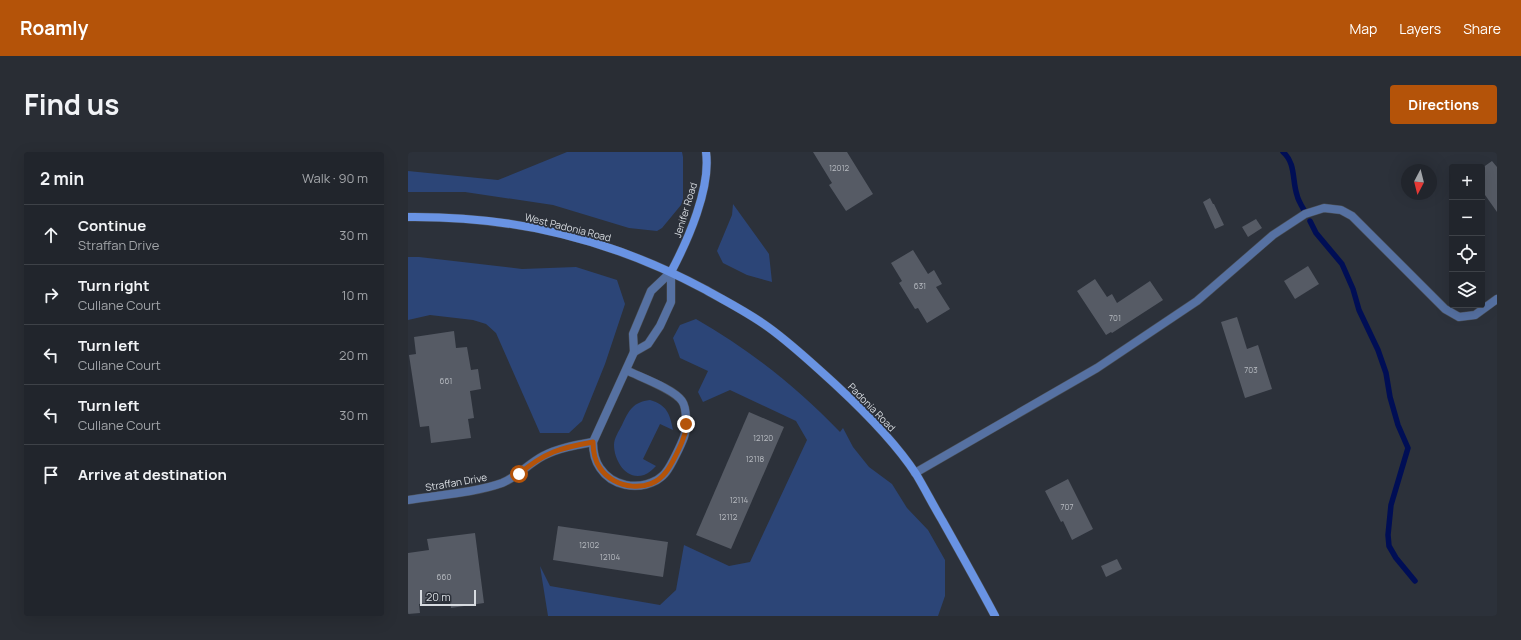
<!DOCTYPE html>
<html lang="en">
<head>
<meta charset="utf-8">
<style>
  :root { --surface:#21252c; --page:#292d34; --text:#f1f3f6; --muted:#a2a5a9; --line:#3e4248; --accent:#b45309 }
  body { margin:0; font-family:Manrope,sans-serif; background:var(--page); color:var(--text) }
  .controls { position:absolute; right:12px; top:12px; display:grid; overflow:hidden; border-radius:4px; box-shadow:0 4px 16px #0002 }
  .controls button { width:36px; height:36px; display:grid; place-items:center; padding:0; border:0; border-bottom:1px solid var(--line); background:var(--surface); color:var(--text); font:20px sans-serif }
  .compass { position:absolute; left:993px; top:12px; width:36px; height:36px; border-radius:50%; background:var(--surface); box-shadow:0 4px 16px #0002; rotate:187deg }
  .scale { position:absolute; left:12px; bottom:10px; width:56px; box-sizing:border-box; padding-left:4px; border:2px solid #d7dbe0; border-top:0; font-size:11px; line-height:14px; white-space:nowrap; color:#d7dbe0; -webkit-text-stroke:3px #2c313a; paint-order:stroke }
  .stop { position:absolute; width:12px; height:12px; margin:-9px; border:3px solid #b45309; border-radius:50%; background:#fff }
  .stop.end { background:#b45309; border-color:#fff; box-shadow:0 1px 4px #0008 }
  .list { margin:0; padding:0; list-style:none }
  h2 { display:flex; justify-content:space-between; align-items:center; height:52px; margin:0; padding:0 16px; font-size:17px }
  h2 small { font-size:13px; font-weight:400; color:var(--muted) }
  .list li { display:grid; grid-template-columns:26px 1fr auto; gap:12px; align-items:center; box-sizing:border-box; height:60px; padding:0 16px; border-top:1px solid var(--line) }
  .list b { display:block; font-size:15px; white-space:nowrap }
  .list p { margin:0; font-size:13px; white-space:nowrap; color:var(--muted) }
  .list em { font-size:13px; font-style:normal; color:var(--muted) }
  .icon { flex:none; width:22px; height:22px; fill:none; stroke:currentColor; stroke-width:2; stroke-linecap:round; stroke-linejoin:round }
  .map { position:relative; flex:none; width:1089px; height:464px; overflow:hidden; border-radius:4px }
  header { display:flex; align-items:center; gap:24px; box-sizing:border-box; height:56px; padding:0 20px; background:var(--accent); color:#fff }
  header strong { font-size:19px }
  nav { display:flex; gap:22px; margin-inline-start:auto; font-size:14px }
  .intro { display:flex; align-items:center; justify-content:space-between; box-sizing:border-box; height:96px; padding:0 24px }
  h1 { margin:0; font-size:28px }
  .button { padding:10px 18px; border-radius:4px; background:var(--accent); color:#fff; font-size:14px; font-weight:700 }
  main { display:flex; gap:24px; padding:0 24px }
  aside { flex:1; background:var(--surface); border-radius:4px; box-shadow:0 4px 16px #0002 }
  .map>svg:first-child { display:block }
</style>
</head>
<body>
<header>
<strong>Roamly</strong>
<nav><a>Map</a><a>Layers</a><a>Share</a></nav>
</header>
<div class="intro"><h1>Find us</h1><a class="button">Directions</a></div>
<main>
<aside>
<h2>2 min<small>Walk · 90 m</small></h2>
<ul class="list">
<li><svg class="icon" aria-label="ahead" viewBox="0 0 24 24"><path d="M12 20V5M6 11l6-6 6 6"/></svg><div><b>Continue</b><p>Straffan Drive</p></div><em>30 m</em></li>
<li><svg class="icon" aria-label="right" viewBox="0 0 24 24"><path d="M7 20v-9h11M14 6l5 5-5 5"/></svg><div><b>Turn right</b><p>Cullane Court</p></div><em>10 m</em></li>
<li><svg class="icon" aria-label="left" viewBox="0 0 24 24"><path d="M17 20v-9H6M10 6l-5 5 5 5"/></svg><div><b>Turn left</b><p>Cullane Court</p></div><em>20 m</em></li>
<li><svg class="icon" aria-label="left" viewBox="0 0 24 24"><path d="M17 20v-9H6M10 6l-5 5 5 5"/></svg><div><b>Turn left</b><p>Cullane Court</p></div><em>30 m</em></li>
<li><svg class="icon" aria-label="arrive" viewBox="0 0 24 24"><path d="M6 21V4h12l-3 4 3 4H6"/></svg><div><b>Arrive at destination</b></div></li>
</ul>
</aside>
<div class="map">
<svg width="1089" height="464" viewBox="0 0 1089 464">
  <rect width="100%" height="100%" fill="#2c313a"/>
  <g fill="#2c4577">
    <path d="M159,0H274L275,5V47L273,53L254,76L249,79L221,76L145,53L57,40H0V19L90,28Z"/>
    <path d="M325,52L361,102L364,130L339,123L315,111L309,99L324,63Z"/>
    <path d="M0,105H11L114,117L168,115L209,128L217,152L197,212L174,269L161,281H132L88,181L78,172L65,168L22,163L0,168Z"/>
    <path d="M288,167C343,199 387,233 432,280L435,276L445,295L461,315L484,332L499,356L520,378L537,408V444L530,464H140L132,414L142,434L252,453L268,438L276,393L321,414L342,410L399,288L388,269L322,238L295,250L290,240L300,219L272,206L265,186L272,173Z"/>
    <path d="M242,248C259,253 262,262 265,278L252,272L235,307L248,314C245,317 241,321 236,323C218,329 206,308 206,293C206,286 211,279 214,273C221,258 225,250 242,248Z"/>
  </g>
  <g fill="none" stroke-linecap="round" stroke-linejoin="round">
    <g stroke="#000e55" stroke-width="5.5">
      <path d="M875,0C888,11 884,29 889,43C890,48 893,53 896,58"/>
      <path d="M902,69L908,81L934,112L945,137L951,158L970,198L978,221L982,245L990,273L1000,296L983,353L980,383L981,394L988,406L1007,429"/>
    </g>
  </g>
  <g fill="#565b65">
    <path d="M405,0H439L465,42L438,59L421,33L424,31Z"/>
    <path d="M1084,9L1089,15V60L1077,43L1074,45V16Z"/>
    <path d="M802,46L805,52H806L816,73L807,77L795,50Z"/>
    <path d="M848,67L854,76L840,85L834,75Z"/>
    <path d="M505,98L520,122L526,118L534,132L528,135L542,157L519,171L510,156L507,157L491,131L494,129L483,111Z"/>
    <path d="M900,114L911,132L887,147L876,129Z"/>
    <path d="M687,127L699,145L704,142L709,151L742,129L755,148L704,181L703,180L698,183L669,139Z"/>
    <path d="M829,165L839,197L850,193L864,237L837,246L813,170Z"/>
    <path d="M46,179L48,196L59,195L63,218L70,217L73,237L62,239L66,266L60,267L63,286L23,291L21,274L12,275L1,203L8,202L6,185Z"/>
    <path d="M341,260L376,275L323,397L288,383Z"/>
    <path d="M660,327L685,377L664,388L655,369L653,370L637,339Z"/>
    <path d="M150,374L260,390L255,425L145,408Z"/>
    <path d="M67,381L76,451L43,456L42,448L11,452L12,461L0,462V401L21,398L19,387Z"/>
    <path d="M709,407L714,417L698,425L693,414Z"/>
  </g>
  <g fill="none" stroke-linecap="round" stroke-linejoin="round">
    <g stroke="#4b5058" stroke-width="9">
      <path id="lane" d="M507,321L689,216L789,149L865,83L897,62L916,56L933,58L944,64L1037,157L1051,165L1067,163L1089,147"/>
    </g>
    <g stroke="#4b5058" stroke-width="9">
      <g id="street">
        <path d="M226,200L240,192L252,174L263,150V120"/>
        <path d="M218,218C232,225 266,237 274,249C279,256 279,277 276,285C273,293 263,314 258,320C256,323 252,326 249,328C229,339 204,334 192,316C187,309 185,298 185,290L226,200L225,182L243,139L263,120"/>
        <path d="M0,348C29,343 66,341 94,331C109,325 120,312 135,304C150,296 168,293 185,290"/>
      </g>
    </g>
    <g stroke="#4b5058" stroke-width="9">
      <g id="secondary">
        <path d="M0,65C108,64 203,87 298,138C319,150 341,161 360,175C385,193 407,214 429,234C457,260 487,290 508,322C517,337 525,353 534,368C552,400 570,432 587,464"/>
        <path d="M263,120C280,88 303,36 298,0"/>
      </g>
    </g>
    <use href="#lane" stroke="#5671a2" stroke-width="8"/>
    <use href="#street" stroke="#5671a2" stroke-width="8"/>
    <use href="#secondary" stroke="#6993e3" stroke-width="8"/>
  </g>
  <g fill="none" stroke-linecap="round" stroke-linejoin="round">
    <path stroke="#b45309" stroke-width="5" d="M111,322C137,300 152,296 185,290C185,298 187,309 192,316C206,337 242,342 258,320C263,314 274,292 276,284C278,281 277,276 278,272"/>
  </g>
  <g text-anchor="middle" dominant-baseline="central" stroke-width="3.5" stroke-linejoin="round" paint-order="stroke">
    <g font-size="8" fill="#b7bbc1">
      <text x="431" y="15">12012</text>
      <text x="512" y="133">631</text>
      <text x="707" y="165">701</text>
      <text x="843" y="217">703</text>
      <text x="38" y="228">661</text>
      <text x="355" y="285">12120</text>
      <text x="347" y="306">12118</text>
      <text x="331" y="347">12114</text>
      <text x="659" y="354">707</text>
      <text x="320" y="364">12112</text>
      <text x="181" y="392">12102</text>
      <text x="202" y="404">12104</text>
      <text x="36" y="424">660</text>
    </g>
    <g font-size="10" fill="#d7dbe0" stroke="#2c313a">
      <text transform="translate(277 58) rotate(-73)">Jenifer Road</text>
      <text transform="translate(160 75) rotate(14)">West Padonia Road</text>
      <text transform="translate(464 255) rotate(46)">Padonia Road</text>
      <text transform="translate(48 330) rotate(-10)">Straffan Drive</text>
    </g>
  </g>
</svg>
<div class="controls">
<button>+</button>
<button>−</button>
<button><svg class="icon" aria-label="locate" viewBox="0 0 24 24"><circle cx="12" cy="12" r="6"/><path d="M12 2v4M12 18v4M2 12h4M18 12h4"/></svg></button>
<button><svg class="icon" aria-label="layers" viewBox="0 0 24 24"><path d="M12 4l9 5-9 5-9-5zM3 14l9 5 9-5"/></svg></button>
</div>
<svg class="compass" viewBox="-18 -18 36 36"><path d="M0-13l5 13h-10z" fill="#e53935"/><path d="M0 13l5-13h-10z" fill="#a2a5a9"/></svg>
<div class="scale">20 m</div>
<div class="stop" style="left:111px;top:322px"></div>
<div class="stop end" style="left:278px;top:272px"></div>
</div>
</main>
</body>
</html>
